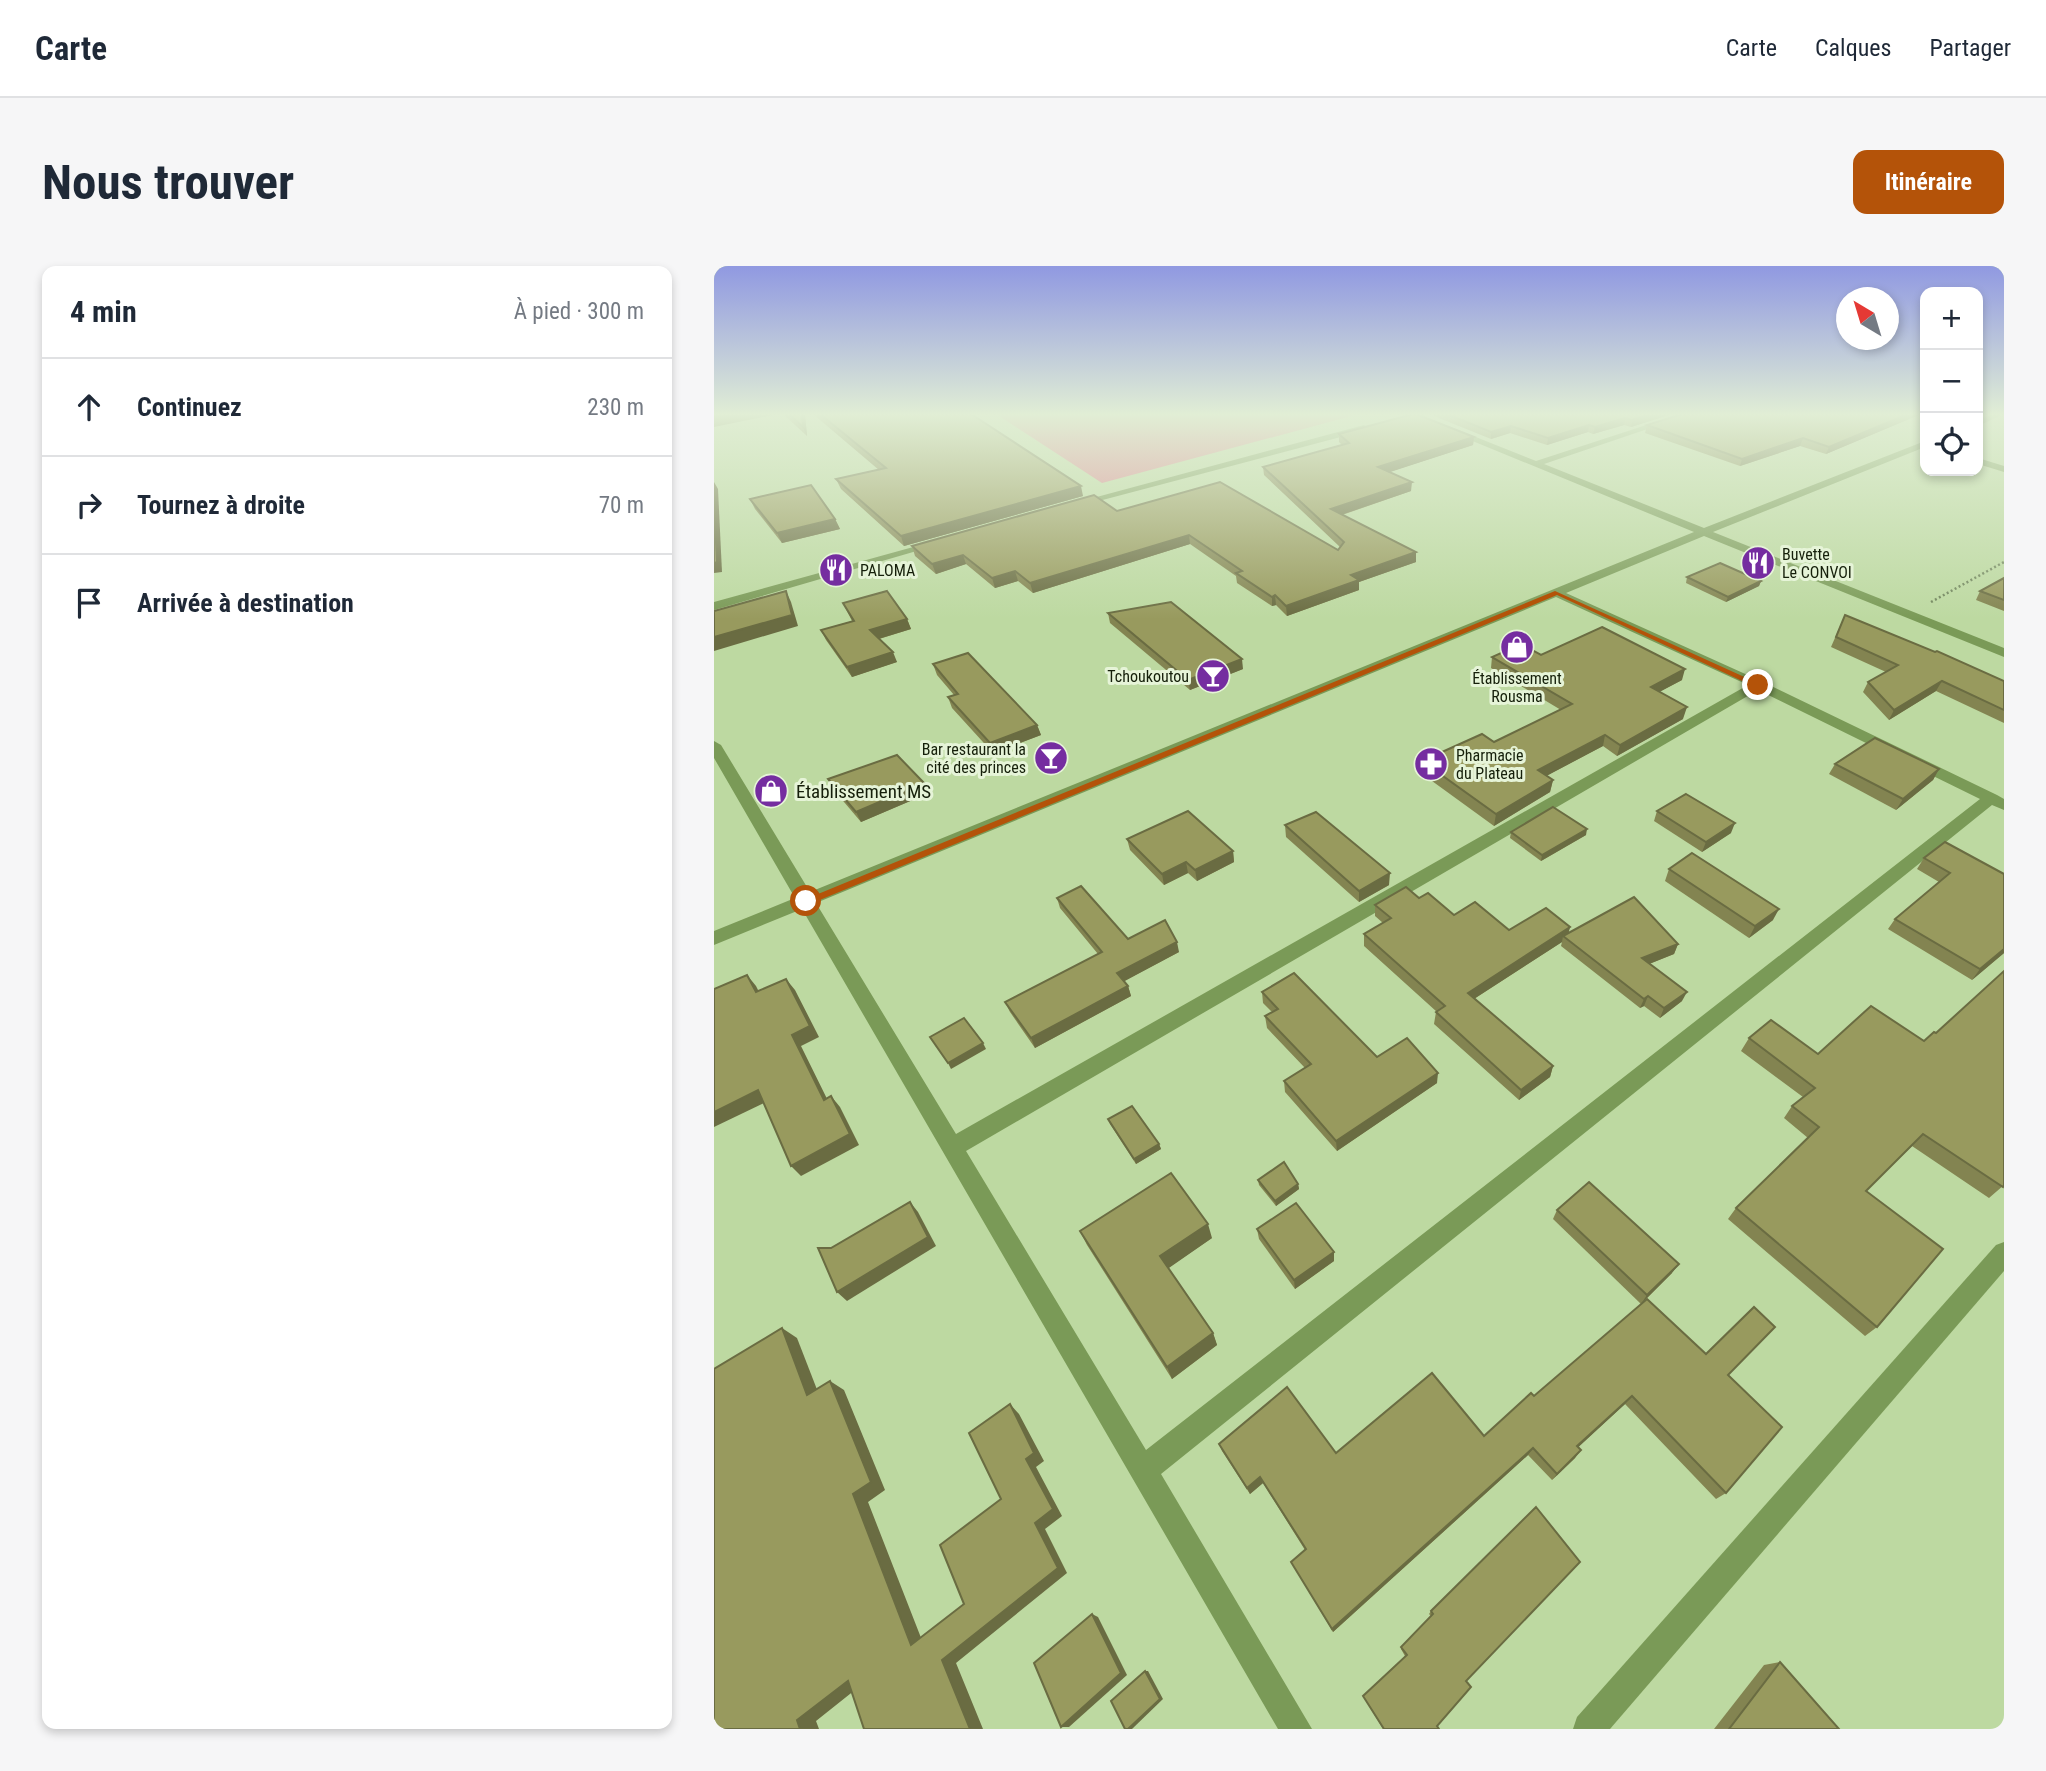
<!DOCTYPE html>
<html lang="fr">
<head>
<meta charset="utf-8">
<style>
  :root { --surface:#fff; --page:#f6f6f7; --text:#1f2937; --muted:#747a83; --line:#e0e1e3; --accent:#b45309 }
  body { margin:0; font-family:"Roboto Condensed",sans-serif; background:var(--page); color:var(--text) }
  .controls { position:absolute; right:21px; top:21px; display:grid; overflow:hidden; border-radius:14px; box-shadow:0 4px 10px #0003 }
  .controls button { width:63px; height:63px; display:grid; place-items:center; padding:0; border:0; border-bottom:2px solid var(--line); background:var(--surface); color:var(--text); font:35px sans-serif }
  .compass { position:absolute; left:1122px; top:21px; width:63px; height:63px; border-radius:50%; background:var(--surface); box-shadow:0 4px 10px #0003; rotate:322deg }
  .stop { position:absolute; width:21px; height:21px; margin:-16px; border:5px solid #b45309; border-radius:50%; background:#fff }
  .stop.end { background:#b45309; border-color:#fff; box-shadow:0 2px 7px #0008 }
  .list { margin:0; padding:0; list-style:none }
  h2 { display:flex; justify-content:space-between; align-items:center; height:91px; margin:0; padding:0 28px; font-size:30px }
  h2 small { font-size:23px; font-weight:400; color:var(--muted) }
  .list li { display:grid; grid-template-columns:46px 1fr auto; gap:21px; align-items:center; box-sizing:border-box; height:98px; padding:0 28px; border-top:2px solid var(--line) }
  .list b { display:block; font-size:26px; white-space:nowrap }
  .list em { font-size:23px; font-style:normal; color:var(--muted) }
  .icon { flex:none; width:38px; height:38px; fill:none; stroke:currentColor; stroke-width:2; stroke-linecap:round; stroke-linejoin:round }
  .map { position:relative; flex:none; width:1290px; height:1463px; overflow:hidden; border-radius:14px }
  header { display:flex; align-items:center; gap:42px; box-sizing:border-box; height:98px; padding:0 35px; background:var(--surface); border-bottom:2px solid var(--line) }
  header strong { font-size:33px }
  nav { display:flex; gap:38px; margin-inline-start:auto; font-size:24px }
  .intro { display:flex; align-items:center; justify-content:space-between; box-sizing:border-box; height:168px; padding:0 42px }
  h1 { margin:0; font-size:49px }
  .button { padding:18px 32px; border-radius:14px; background:var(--accent); color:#fff; font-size:24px; font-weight:700 }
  main { display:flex; gap:42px; padding:0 42px }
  aside { flex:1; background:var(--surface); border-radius:14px; box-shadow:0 4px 10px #0003 }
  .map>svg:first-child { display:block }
</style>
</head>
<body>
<header>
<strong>Carte</strong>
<nav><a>Carte</a><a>Calques</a><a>Partager</a></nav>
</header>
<div class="intro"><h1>Nous trouver</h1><a class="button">Itinéraire</a></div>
<main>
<aside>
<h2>4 min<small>À pied · 300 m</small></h2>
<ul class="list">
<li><svg class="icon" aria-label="ahead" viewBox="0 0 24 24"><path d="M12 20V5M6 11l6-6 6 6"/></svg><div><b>Continuez</b></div><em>230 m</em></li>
<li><svg class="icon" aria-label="right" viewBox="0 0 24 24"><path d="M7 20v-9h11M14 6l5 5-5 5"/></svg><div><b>Tournez à droite</b></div><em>70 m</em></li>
<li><svg class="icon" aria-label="arrive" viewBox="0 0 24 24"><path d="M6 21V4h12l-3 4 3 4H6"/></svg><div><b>Arrivée à destination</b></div></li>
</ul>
</aside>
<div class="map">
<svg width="1290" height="1463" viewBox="0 0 1290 1463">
  <rect width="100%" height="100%" fill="#bdd9a1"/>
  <path fill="#df7e8f" d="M282,148H645L388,217Z"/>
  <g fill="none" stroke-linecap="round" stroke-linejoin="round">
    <path stroke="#71855d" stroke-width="2.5" stroke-dasharray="2 2.5" stroke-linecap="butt" d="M1217,336L1290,296"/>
    <g fill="#7a9a57" fill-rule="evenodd">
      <path d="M693,148H704L822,195L966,148H978L830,198L990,262L1211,175V181L999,266L1290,382V391L990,270L852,327L1049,416L1283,529L1290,533V544L1278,539L447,1208L598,1463H564L88,643L0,679V665L81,632L0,492V475L7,479L96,626L980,266ZM842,331L1034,419L242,868L102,637ZM1044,424L1266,533L432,1184L252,885Z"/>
      <path d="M1279,148H1290L1264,160V154Z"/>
      <path d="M650,159L654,162L653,164L362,241L353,239Z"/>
      <path d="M1264,192L1290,200V206L1264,198Z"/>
      <path d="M221,275L230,277L0,344V336Z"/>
      <path d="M1290,976V1005L896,1463H859L863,1451L1282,979Z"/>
    </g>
  </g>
  <g fill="#838451">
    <path d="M69,148H91L93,170Z"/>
    <path d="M99,148H257L369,230L190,280L127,223L122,213L165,204Z"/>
    <path d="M720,148H958L917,161L910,159L879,168L874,166L833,179L796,167L777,173L720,150Z"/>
    <path d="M968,148H1207L1112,188L1086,180L1026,200L931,167L933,159Z"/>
    <path d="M625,168L760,171L759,179L675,206L697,225L628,249L702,286V296L645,316V324L573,350L562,339L558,340L523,317L522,310L476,278L319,327L304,315L281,322L252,298L222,308L201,290L198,280L403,245L624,284L626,281L550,209L549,201L628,179L625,176Z"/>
    <path d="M36,233L121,253L126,263L68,277L41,243Z"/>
    <path d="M973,311L1047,315L1045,320L1012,336L972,317Z"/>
    <path d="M1290,312V345L1262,334L1266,325Z"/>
    <path d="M129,337L193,353L197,363L165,373L183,396L138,411L112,374L107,364L138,355Z"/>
    <path d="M394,347L529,403L476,424L396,357Z"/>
    <path d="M1131,349L1290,415V457L1222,425L1175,454L1149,426L1154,416L1172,406L1117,381Z"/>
    <path d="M827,389L968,414L945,426L969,453L903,490L889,480L832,510L839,514L836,526L780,560L707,507L708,495L780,476L847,444L777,402L778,391Z"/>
    <path d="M219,398L323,459L327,469L279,487L238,442L234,431L240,429L223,409Z"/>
    <path d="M1121,498L1225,503L1219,514L1182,544L1115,508Z"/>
    <path d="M114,513L210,517L215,527L147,556L119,523Z"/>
    <path d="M943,545L1017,567L988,586L940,555Z"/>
    <path d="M571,559L675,619L645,636L572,571Z"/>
    <path d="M797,566L872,569L827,595L796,572Z"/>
    <path d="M413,573L519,585L520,596L483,615L474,607L450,619L416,584Z"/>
    <path d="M1210,592L1290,608V687L1258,714L1174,663L1181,653L1225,616L1203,603Z"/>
    <path d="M955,603L1059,654L1035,672L951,615Z"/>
    <path d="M343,632L414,673L465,686L410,715L414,720L417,730L321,782L296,746L291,736L384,688L346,642Z"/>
    <path d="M705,632L740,649L795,664L856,661L854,667L964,678L960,688L935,698L968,735L946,752L930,740L926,742L847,680L848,676L760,733L839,800L836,811L805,834L720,758L722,746H723L650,680V668L669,657L661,650V639Z"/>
    <path d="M548,726L663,791L723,817L623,885L571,826L570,815L591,802L553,762L551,750L558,746L549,737Z"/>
    <path d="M1035,772L1104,788L1290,919L1275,932L1198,880L1152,925L1163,1061L1151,1070L1014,953L1022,942L1094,872L1070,852L1078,840L1089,831L1027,785Z"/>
    <path d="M394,853L445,878L447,883L422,898L396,858Z"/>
    <path d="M544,914L584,918L585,923L562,940L545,919Z"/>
    <path d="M843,944L958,1007L927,1038L839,953Z"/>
    <path d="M543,963L620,995L581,1023L545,973Z"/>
    <path d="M366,965L498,972L454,1002L499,1067L503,1079L458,1113L373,979Z"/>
    <path d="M1014,1109L1012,1227L1002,1233L911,1138L864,1181L861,1192L838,1214L814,1189L619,1366L577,1296L591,1284L549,1217L536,1228L508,1185L505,1178L622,1187L770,1170L820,1130Z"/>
    <path d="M717,1345L752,1415L723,1460L725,1463H669L649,1430L691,1390L687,1383V1381L717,1350L715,1348Z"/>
    <path d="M1066,1396L1125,1463H1000L1050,1399Z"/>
  </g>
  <g fill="#6a6c42">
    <path d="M16,148H64L0,161V151Z"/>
    <path d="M88,148H91L93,170L89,161Z"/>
    <path d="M938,148H958L917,161L918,154Z"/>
    <path d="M1194,148H1207L1112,188L1115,181Z"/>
    <path d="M911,152L910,159L879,168L881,161Z"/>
    <path d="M875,159L874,166L833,179L834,172Z"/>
    <path d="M797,160L796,167L777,173V166Z"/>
    <path d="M760,171L759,179L664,210V201Z"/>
    <path d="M1089,172L1086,180L1026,200L1028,193Z"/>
    <path d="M0,216L4,223L8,306L0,307Z"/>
    <path d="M698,216L697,225L618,252L617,243Z"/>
    <path d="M367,220L369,230L190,280L187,270Z"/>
    <path d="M121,253L126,263L68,277L63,267Z"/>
    <path d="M475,269L476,278L319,327L316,317Z"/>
    <path d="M702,286V296L645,316V324L573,350L572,340L637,309Z"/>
    <path d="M249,289L252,298L222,308L218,298Z"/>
    <path d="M301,305L304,315L281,322L278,312Z"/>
    <path d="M1047,315L1045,320L1012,336L1014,331Z"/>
    <path d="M72,325L77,336L84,360L0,385V371Z"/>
    <path d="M561,329L562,339L558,340V331Z"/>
    <path d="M193,353L197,363L161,374L156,364Z"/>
    <path d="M179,386L183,396L138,411L133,401Z"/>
    <path d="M528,393L529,403L476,424L474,414Z"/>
    <path d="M971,403L968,414L934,432L937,421Z"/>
    <path d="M1228,415L1222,425L1175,454L1180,444Z"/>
    <path d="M973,441L969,453L903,490L906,479Z"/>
    <path d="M323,459L327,469L279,487L276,477Z"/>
    <path d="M891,469L889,480L821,516L824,504Z"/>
    <path d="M1225,503L1219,514L1182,544L1189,533Z"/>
    <path d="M839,514L836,526L780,560L782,548Z"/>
    <path d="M210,517L215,527L147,556L142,546Z"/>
    <path d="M1021,557L1017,567L988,586L992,576Z"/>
    <path d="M873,563L872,569L827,595L828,589Z"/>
    <path d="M519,585L520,596L483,615L481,604Z"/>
    <path d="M472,596L474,607L450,619L448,608Z"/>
    <path d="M676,607L675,619L645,636V625Z"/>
    <path d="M1065,643L1059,654L1035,672L1041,660Z"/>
    <path d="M856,661L853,673L849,670L848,676L752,738L754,727Z"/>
    <path d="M463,676L465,686L407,717L403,707Z"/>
    <path d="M964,678L960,688L925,702L928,692Z"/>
    <path d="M1290,683V687L1258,714L1266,703Z"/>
    <path d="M33,709L42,720L51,738L42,726Z"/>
    <path d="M72,713L81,724L105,771L87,780L119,845L110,834L78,769Z"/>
    <path d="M414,720L417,730L321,782L317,772Z"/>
    <path d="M973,726L968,735L946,752L950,742Z"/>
    <path d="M934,730L930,740L926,742L930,733Z"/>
    <path d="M269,777L272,783L237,803L234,797Z"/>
    <path d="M839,800L836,811L805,834L807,824Z"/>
    <path d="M724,807L723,817L623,885L622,875Z"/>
    <path d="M44,824L54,835L0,861V846Z"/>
    <path d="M117,830L126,841L145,879L87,910L77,900Z"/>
    <path d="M445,878L447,883L422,898L420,893Z"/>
    <path d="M584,918L585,923L562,940L561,935Z"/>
    <path d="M196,936L204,946L222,980L133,1035L123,1026Z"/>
    <path d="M494,958L498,972L452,1004L446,990Z"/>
    <path d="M620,986V995L581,1023L580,1014Z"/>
    <path d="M965,998L958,1007L927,1038L933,1029Z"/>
    <path d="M68,1062L83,1072L109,1139L93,1129Z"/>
    <path d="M499,1067L503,1079L458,1113L453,1101Z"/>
    <path d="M116,1115L130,1124L171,1224L154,1236L211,1382L197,1379L139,1228Z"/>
    <path d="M918,1130L911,1138L858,1187L863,1180Z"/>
    <path d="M296,1138L305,1148L330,1195L322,1201L348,1250L331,1263L353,1307L242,1397L269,1463H256L228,1394L321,1257L312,1193Z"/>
    <path d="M819,1182L814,1189L619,1366L618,1363Z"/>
    <path d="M867,1184L861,1192L838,1214L843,1208Z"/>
    <path d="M546,1211L549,1217L536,1228L533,1222Z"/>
    <path d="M378,1348L384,1351L413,1409L355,1461H347Z"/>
    <path d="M431,1405H434L449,1433L418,1463H414Z"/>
    <path d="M134,1415L151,1416L102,1455L105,1463H86L83,1454Z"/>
  </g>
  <g fill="#989a5e" stroke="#6a6c42" stroke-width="2">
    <path d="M0,148H16L0,151Z"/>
    <path d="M75,148H88L89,161Z"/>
    <path d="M106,148H257L367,220L187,270L122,213L172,202Z"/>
    <path d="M699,148H702L760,171L664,201L698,216L617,243L702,286L637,309L645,314L572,340L561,329L558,331L522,307L528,305L475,269L316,317L301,305L278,312L249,289L218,298L198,280L380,229L403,245L506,216L624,284L630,276L549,201L635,177L625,168Z"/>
    <path d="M733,148H938L918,154L911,152L881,161L875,159L834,172L797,160L777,166Z"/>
    <path d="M968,148H1194L1115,181L1089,172L1028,193L933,159Z"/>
    <path d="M97,219L121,253L63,267L36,233Z"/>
    <path d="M0,237L3,296L0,297Z"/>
    <path d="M1006,297L1047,315L1014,331L973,311Z"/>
    <path d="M1290,312V334L1266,325Z"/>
    <path d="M72,325L78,349L0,371V345Z"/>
    <path d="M173,325L193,353L156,364L179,386L133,401L107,364L140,355L129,337Z"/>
    <path d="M457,336L528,393L474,414L394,347Z"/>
    <path d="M1131,349L1221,386L1223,385L1290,415V444L1228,415L1180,444L1154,416L1184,399L1122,371Z"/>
    <path d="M888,361L971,403L937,421L973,441L906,479L891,469L824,504L839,514L782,548L708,495L768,468L780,476L858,438L778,391L807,378L827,389Z"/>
    <path d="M254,387L323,459L276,477L234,431L244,428L219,398Z"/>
    <path d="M1161,472L1225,503L1189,533L1121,498Z"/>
    <path d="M183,489L210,517L142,546L114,513Z"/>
    <path d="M972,528L1021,557L992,576L943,545Z"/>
    <path d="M839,541L873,563L828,589L797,566Z"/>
    <path d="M474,545L519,585L481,604L472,596L448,608L413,573Z"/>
    <path d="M602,546L676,607L645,625L571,559Z"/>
    <path d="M1231,576L1290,608V683L1266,703L1181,653L1236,607L1210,592Z"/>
    <path d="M978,587L1065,643L1041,660L955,603Z"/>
    <path d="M367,620L414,673L451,654L463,676L403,707L414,720L317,772L291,736L388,686L343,632Z"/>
    <path d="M692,621L705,632L714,627L740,649L761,636L795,664L832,642L856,661L754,727L839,800L807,824L722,746L731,740L650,668L677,652L661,639Z"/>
    <path d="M920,631L964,678L928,692L973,726L950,742L934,730L930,733L849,670Z"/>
    <path d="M1290,705V919L1289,921L1209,868L1152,925L1229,983L1163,1061L1022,942L1105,861L1078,840L1101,822L1035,772L1057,754L1104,788L1157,740L1210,775L1220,766L1222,767Z"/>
    <path d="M580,707L663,791L693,772L724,807L622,875L570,815L597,798L551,750L564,743L548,726Z"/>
    <path d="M33,709L42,726L72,713L96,760L78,769L110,834L117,830L136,868L77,900L44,824L0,846V723Z"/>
    <path d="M250,752L269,777L234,797L216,771Z"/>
    <path d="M418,840L445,878L420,893L394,853Z"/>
    <path d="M570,896L584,918L561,935L544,914Z"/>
    <path d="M457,907L494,958L446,990L499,1067L453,1101L366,965Z"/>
    <path d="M875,916L965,998L933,1029L843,944Z"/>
    <path d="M196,936L214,971L123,1026L104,982H117Z"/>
    <path d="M582,937L620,986L580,1014L543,963Z"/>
    <path d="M933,1033L992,1088L1040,1041L1061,1061L1014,1109L1068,1161L1012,1227L918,1130L863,1180L867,1184L843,1208L819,1182L618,1363L577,1296L592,1283L546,1211L533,1222L505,1178L573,1121L622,1187L718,1107L770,1170L817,1127L820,1130Z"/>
    <path d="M68,1062L93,1129L116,1115L157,1216L139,1228L197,1379L250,1338L226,1279L287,1233L255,1167L296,1138L320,1187L312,1193L339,1243L321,1257L344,1302L228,1394L256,1463H150L134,1415L83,1454L86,1463H0V1103Z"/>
    <path d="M822,1241L866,1296L752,1415L757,1421L723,1460L725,1463H670L649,1430L693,1389L687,1381L719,1348L717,1345Z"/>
    <path d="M378,1348L407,1407L347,1461L320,1397Z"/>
    <path d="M1066,1396L1125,1463H1015Z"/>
    <path d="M431,1405L446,1433L414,1463H411L397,1435Z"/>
  </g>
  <linearGradient id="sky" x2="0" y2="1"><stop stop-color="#9099e1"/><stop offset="0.42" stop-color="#e1eed5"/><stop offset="1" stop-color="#e1eed5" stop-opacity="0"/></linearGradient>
  <rect width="1290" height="353" fill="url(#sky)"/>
  <path fill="#b45309" d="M841,325L1048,419L1041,421L843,329L96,638L87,635Z"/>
  <defs>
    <g id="restaurant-disc" transform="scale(1.75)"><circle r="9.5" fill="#752da0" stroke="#e6f4d8"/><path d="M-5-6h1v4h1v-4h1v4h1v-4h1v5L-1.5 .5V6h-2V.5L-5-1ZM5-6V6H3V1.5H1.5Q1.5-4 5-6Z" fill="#fff"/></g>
    <g id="shop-disc" transform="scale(1.75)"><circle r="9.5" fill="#752da0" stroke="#e6f4d8"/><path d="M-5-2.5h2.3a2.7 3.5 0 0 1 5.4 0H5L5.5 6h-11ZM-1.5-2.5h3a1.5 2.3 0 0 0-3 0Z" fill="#fff"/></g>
    <g id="bar-disc" transform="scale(1.75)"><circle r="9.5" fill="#752da0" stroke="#e6f4d8"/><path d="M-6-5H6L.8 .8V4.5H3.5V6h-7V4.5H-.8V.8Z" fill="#fff"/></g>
    <g id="pharmacy-disc" transform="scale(1.75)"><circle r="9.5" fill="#752da0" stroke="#e6f4d8"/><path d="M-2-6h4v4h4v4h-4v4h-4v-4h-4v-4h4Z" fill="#fff"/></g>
  </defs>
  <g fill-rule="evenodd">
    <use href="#restaurant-disc" x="1044" y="297"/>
    <use href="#restaurant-disc" x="122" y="304"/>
    <use href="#shop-disc" x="803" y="381"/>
    <use href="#bar-disc" x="499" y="410"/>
    <use href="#bar-disc" x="337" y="492"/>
    <use href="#pharmacy-disc" x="717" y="498"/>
    <use href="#shop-disc" x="57" y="525"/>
  </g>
  <g text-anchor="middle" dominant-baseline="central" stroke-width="6" stroke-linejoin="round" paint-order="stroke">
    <g font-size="16" fill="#151f0a" stroke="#e6f4d8" text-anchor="start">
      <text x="1068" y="288">Buvette<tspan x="1068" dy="18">Le CONVOI</tspan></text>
      <text x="146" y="304">PALOMA</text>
      <text x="475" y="410" text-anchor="end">Tchoukoutou</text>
      <text x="803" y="412" text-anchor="middle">Établissement<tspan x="803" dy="18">Rousma</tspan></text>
      <text x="312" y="483" text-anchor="end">Bar restaurant la<tspan x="312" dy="18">cité des princes</tspan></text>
      <text x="742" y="489">Pharmacie<tspan x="742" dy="18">du Plateau</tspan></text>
    </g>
    <g font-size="19" fill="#151f0a" stroke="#e6f4d8" text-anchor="start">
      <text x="82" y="525">Établissement MS</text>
    </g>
  </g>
</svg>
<div class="controls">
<button>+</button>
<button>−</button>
<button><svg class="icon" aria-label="locate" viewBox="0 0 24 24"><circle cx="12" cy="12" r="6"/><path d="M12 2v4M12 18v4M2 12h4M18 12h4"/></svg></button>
</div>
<svg class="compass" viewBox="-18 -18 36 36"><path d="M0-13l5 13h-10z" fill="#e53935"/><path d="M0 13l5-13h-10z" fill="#747a83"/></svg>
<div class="stop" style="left:92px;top:635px"></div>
<div class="stop end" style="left:1044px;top:419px"></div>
</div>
</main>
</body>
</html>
